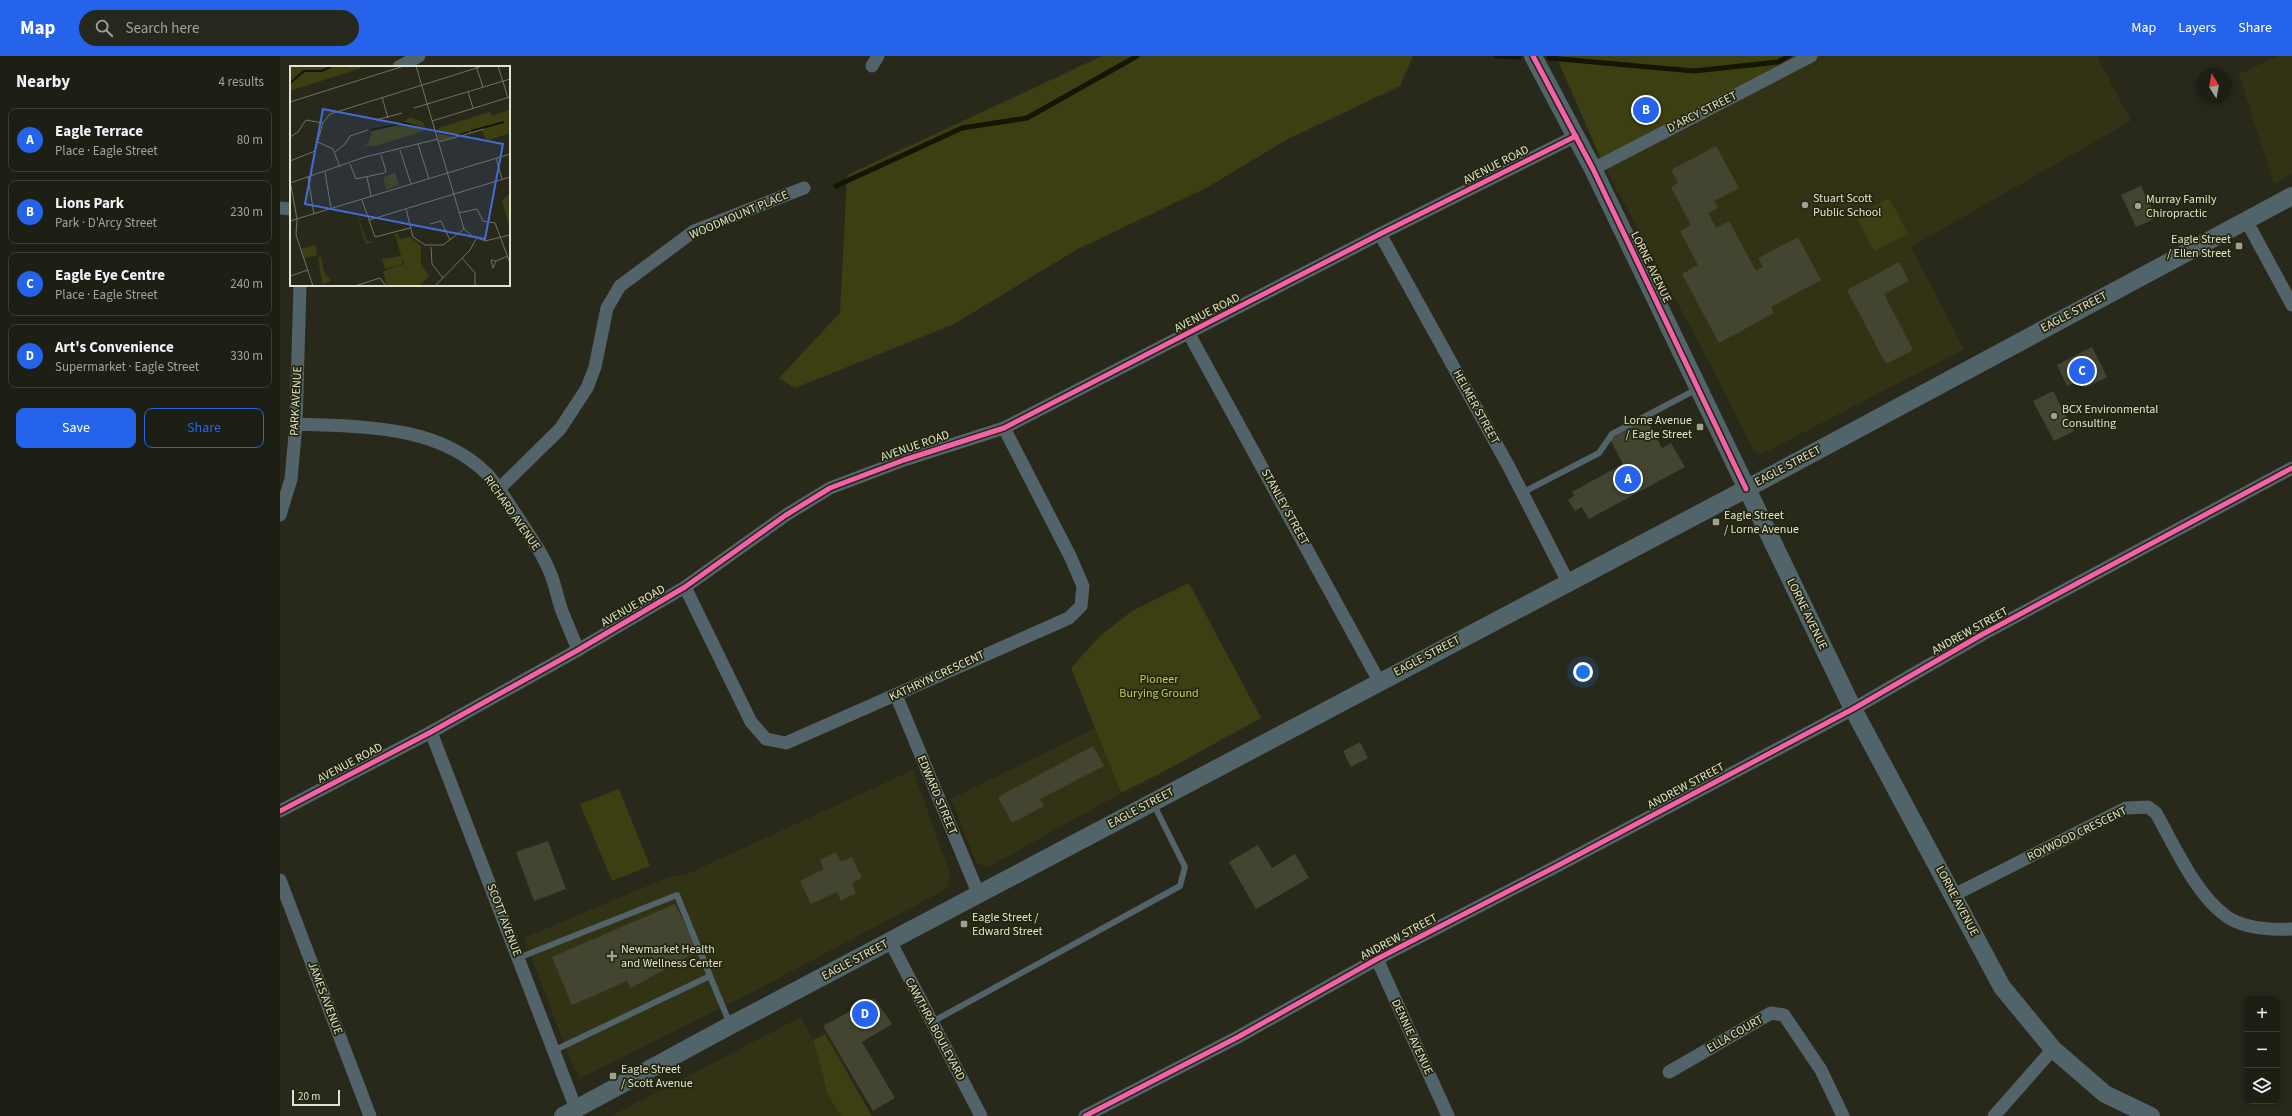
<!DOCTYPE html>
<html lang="en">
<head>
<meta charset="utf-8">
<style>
  :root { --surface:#1e1f14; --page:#26271d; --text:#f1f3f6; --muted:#a1a2a0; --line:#3c3d34; --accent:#2563eb }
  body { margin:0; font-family:"Source Sans 3",sans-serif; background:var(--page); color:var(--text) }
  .controls { position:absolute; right:12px; bottom:12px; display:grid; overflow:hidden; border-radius:8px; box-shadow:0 2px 10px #0003 }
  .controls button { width:36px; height:36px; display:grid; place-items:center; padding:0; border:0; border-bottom:1px solid var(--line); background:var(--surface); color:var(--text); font:20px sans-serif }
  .compass { position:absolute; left:1916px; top:12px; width:36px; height:36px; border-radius:50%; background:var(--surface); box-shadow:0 2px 10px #0003; rotate:349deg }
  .scale { position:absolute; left:12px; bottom:10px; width:48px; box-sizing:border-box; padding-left:4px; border:2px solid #e0e2d2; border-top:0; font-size:11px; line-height:14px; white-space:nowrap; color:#e0e2d2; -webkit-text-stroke:3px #24260c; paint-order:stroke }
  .you { position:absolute; left:1303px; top:616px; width:14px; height:14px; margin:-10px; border:3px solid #fff; border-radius:50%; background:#1a73e8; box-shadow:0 0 0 6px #1a73e833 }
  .badge { display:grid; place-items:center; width:26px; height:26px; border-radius:50%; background:var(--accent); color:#fff; font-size:13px; font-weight:700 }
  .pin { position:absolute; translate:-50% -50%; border:2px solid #fff; box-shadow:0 1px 4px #0006 }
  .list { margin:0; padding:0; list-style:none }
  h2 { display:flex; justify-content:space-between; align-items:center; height:52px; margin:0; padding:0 16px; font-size:17px }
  h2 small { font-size:13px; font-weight:400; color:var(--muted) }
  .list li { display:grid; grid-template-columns:26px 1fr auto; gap:12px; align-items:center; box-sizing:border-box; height:64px; margin:0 8px 8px; padding:0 8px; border:1px solid var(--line); border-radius:8px }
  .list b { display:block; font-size:15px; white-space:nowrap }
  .list p { margin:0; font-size:13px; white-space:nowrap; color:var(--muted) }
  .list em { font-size:13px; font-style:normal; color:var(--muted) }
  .actions { display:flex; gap:8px; padding:12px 16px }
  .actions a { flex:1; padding:9px 0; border:1px solid var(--accent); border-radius:8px; text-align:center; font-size:14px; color:var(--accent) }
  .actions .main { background:var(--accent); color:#fff }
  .icon { flex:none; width:22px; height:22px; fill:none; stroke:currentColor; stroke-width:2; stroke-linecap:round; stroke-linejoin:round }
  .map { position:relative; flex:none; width:2012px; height:1060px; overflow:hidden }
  header { display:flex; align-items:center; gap:24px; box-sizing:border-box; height:56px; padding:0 20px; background:var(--accent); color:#fff }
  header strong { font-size:19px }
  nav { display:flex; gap:22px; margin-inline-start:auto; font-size:14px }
  .search { width:280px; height:36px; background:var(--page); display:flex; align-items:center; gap:10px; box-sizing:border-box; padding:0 14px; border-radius:22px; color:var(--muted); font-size:15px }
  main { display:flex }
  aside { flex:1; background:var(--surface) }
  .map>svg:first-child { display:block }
</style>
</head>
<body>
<header>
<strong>Map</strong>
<div class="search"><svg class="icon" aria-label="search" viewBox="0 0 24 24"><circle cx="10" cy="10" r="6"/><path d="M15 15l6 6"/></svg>Search here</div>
<nav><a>Map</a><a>Layers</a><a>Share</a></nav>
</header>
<main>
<aside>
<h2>Nearby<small>4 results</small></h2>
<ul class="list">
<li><span class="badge">A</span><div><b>Eagle Terrace</b><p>Place · Eagle Street</p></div><em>80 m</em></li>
<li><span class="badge">B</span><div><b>Lions Park</b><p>Park · D'Arcy Street</p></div><em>230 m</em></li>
<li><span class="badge">C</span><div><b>Eagle Eye Centre</b><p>Place · Eagle Street</p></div><em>240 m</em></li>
<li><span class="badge">D</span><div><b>Art's Convenience</b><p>Supermarket · Eagle Street</p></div><em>330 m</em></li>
</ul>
<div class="actions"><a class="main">Save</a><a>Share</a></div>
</aside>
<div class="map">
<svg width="2012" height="1060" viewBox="0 0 2012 1060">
  <rect width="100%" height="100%" fill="#28291b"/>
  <g fill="#323314">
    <path d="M1541,0H1817L1851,65L1631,191L1684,293L1482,398L1473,394L1429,306L1323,108Z"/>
    <path d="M1998,0H2012V118L1994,128L1959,18Z"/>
    <path d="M815,672L841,737L707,812L696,806L671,743Z"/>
    <path d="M633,714L670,818L668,832L465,940L301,1022L292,1008L244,882L391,820L405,819Z"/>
    <path d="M521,961L533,984L548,1039L561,1060H331Z"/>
  </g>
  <g fill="#3c3f11">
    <path d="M822,0H1133L1120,30L1006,84L928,131L796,194L674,268L515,332L499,322L560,257L567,119Z"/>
    <path d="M1276,0H1541L1323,108Z"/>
    <path d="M1609,142L1628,178L1594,195L1576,160Z"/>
    <path d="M909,527L981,662L883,716L841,737L791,612L820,580L852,555Z"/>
    <path d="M339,733L370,810L332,825L300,748Z"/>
    <path d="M545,978L592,1060H561L548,1039L533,984Z"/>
  </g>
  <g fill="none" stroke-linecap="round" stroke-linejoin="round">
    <g stroke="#141502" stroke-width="5">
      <path d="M1216,0L1239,1"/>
      <path d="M1269,2L1414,15L1498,6L1509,0"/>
      <path d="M556,130L682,72L747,62L857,0"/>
    </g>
  </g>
  <g fill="#444531">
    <path d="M1436,90L1459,132L1434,145L1438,152L1428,157L1436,172L1449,165L1476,215L1483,211L1478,202L1518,181L1541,224L1491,251L1494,257L1439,287L1402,218L1418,209L1400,175L1411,169L1391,131L1398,127L1391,114Z"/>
    <path d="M1861,130L1876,162L1856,171L1841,139Z"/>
    <path d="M1619,206L1629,225L1604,238L1633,294L1606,308L1567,234Z"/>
    <path d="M1812,291L1827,321L1805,332L1801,324L1787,330L1777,309Z"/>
    <path d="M1773,335L1794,375L1774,385L1753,345Z"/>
    <path d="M1366,363L1382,392L1391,387L1405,411L1309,463L1302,451L1295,455L1288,444L1294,440L1292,436L1343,408L1330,383Z"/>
    <path d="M1080,686L1088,702L1071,711L1063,695Z"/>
    <path d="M813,690L824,710L760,743L764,750L732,767L718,741Z"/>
    <path d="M268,785L286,833L254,845L236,796Z"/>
    <path d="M978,789L992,812L1015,798L1029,822L976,853L949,806Z"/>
    <path d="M556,796L561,806L572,801L582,822L572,827L576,837L561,845L557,836L531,848L520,825L544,813L540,804Z"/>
    <path d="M395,848L418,895L351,932L347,925L292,949L272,901Z"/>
    <path d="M594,942L612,968L582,986L615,1042L593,1055L543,970Z"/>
  </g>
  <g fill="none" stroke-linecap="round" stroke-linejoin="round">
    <g stroke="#52646a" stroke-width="6">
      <path d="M1242,437L1319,397L1332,378L1417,333"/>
      <path d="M238,902L397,839L430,920"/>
      <path d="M652,966L900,830L905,811L873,747"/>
      <path d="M273,995L430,920L450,968"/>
    </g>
    <g stroke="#52646a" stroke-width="13">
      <path d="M592,10L598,0"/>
      <path d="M119,11L139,0"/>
      <path d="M1313,113L1531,0"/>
      <path d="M0,152L11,153"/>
      <path d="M1966,164L2012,249"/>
      <path d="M1100,178L1229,411L1288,526"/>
      <path d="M909,278L1099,625"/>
      <path d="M16,368C81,371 157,368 207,418C218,430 226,444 235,457C247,476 261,494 269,514C275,527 277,541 282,555C287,568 293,581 298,594"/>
      <path d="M219,433L280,373L307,332L315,311L327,252L340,230L414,175L524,132"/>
      <path d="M0,459L11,423L16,368L20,229"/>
      <path d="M405,531L471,666L486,683L506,687L789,562L801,550L803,530L790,500L724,372"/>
      <path d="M616,639L699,839"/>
      <path d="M151,676L296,1053"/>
      <path d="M0,755L151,676L298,594L405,531L506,459L550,432L624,404L724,372L1100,178L1296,80"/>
      <path d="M0,824L90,1060"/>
      <path d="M1674,839L1846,752L1868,751L1876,757C1894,789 1916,839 1946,860C1964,873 1991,874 2012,873"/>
      <path d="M610,885L701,1060"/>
      <path d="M1097,903L1168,1060"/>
      <path d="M1389,1016L1491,957L1504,959L1541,1014L1563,1060"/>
      <path d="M805,1060L958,981L1097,903L1277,810L1573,653L1703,578L2012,412"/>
      <path d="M1714,1060L1773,993"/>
    </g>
    <g stroke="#50646a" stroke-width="18">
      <path d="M1253,0L1313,113L1573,653L1722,931L1773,993L1825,1038L1871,1060"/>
      <path d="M283,1060L451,969L1466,433L2012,140"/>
    </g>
    <g stroke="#24260c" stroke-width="8">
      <g id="cycleway">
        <path d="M1253,0L1313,113L1466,433"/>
        <path d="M0,755L151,676L298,594L405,531L506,459L550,432L624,404L724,372L1100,178L1296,80"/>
        <path d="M805,1060L958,981L1097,903L1277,810L1573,653L1703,578L2012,412"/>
      </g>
    </g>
    <use href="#cycleway" stroke="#f560ab" stroke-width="5"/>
  </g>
  <g fill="#a0a192" stroke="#24260c" stroke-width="1.5">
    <circle cx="1525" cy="149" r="4"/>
    <circle cx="1858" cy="150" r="4"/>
    <rect x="1955" y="186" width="8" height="8" rx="2"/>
    <circle cx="1774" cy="360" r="4"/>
    <rect x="1416" y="367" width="8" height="8" rx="2"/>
    <rect x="1432" y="462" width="8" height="8" rx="2"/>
    <rect x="680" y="864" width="8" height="8" rx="2"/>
    <path d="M330 894h4v4h4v4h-4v4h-4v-4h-4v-4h4z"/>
    <rect x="329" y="1016" width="8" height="8" rx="2"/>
  </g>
  <g text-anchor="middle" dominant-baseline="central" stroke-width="3.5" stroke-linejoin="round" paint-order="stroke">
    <g font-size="12" fill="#e0e2d2" stroke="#24260c">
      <text transform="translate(1422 56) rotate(-27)">D'ARCY STREET</text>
      <text transform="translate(1216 109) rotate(-27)">AVENUE ROAD</text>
      <text transform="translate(459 159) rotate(-23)">WOODMOUNT PLACE</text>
      <text transform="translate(1371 211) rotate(64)">LORNE AVENUE</text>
      <text transform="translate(1794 256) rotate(-28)">EAGLE STREET</text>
      <text transform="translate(927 257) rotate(-27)">AVENUE ROAD</text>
      <text transform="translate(16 345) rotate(-87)">PARK AVENUE</text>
      <text transform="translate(1196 351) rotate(61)">HELMER STREET</text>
      <text transform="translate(635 390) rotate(-19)">AVENUE ROAD</text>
      <text transform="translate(1508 410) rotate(-28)">EAGLE STREET</text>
      <text transform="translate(1005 451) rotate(61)">STANLEY STREET</text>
      <text transform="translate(232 457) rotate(55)">RICHARD AVENUE</text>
      <text transform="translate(353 550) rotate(-30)">AVENUE ROAD</text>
      <text transform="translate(1527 558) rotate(64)">LORNE AVENUE</text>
      <text transform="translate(1690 575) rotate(-29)">ANDREW STREET</text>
      <text transform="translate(1147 600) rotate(-28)">EAGLE STREET</text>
      <text transform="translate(657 620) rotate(-25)">KATHRYN CRESCENT</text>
      <text transform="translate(70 707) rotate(-28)">AVENUE ROAD</text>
      <text transform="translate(1406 730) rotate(-28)">ANDREW STREET</text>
      <text transform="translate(657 739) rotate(67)">EDWARD STREET</text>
      <text transform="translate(861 752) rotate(-28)">EAGLE STREET</text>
      <text transform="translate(1797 778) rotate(-26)">ROYWOOD CRESCENT</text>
      <text transform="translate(1677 845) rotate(62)">LORNE AVENUE</text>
      <text transform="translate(224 864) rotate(69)">SCOTT AVENUE</text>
      <text transform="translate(1119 881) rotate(-28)">ANDREW STREET</text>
      <text transform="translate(575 904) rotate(-28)">EAGLE STREET</text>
      <text transform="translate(45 942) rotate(69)">JAMES AVENUE</text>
      <text transform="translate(655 973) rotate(62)">CAWTHRA BOULEVARD</text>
      <text transform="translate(1455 978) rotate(-30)">ELLA COURT</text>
      <text transform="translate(1132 981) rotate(65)">DENNIE AVENUE</text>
    </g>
    <g font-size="12" fill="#e0e2d2" stroke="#24260c" text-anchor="start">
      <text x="1533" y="142">Stuart Scott<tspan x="1533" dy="14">Public School</tspan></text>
      <text x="1866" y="143">Murray Family<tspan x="1866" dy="14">Chiropractic</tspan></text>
      <text x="1951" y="183" text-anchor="end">Eagle Street<tspan x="1951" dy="14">/ Ellen Street</tspan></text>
      <text x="1782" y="353">BCX Environmental<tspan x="1782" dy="14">Consulting</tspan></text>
      <text x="1412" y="364" text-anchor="end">Lorne Avenue<tspan x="1412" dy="14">/ Eagle Street</tspan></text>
      <text x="1444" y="459">Eagle Street<tspan x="1444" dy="14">/ Lorne Avenue</tspan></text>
      <text x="692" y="861">Eagle Street /<tspan x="692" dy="14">Edward Street</tspan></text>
      <text x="341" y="893">Newmarket Health<tspan x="341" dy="14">and Wellness Center</tspan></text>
      <text x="341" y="1013">Eagle Street<tspan x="341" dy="14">/ Scott Avenue</tspan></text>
    </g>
    <g font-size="12" fill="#c6ce53" stroke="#24260c">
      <text x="879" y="623">Pioneer<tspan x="879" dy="14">Burying Ground</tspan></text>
    </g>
  </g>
  <g transform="translate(10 10)">
    <rect width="220" height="220" fill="#28291b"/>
    <path d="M0,0H70L71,2L0,25ZM219,44L220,67L196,75L192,64L149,76L147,64L151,61L200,46L202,50ZM120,51L133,56L135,62L133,65L89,79L72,81L79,76L82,64L115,55ZM105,106L109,119L96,124L93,112ZM220,127V162L212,135ZM64,140L77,175L83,176L76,178ZM107,167L110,173L120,171L131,180V198L139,210L129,220H97L93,205L114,198L112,191V198L95,203L92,193L111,190L105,168ZM26,179L27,189L13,193L10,183ZM28,191H31L34,206L41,215L32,218Z" fill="#3c3f11"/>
    <path fill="none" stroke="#141502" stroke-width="2" d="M0,17L14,5H32L42,0M81,64L114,57L144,65M181,65L214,56M147,66L167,70L179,66"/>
    <path fill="none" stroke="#727364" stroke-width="1" d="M126,0L174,163L182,170L195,175L220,169M186,0L193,21M208,0L218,32M178,26L183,42M92,31L98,52M0,36L114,0M124,42L220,13M86,54L112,47M142,55L220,31M0,71L8,66L16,54L33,57M28,76L43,83L50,101M149,76L194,63M128,78L139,113M110,84L121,118M45,86L55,78L60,70L78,64M206,92L212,113M0,95L25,85L33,57L40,48L193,0M60,98L66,113L94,107L96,105L91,89M35,106L41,142M18,111L24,148M77,111L81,130M0,114L7,153L6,169L23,220M0,117L75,91L148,73M72,134L85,171L120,162M116,143L123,171L135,179H153L174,163M169,147L187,143L193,155L205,157L220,197M79,154L220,111M0,155L220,88M140,158L151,155L160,174M141,181L142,198L153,212M172,192L185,207V219M206,195L203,202L201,194L206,195L218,190M0,210L18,204M65,220L90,212L96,220M145,220L180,184L186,173"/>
    <path fill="#446cd7" fill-opacity="0.15" stroke="#446cd7" stroke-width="2" d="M33,43L213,78L195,173L15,138Z"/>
    <rect width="220" height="220" fill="none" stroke="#e0e2d2" stroke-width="2"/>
  </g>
</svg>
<div class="controls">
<button>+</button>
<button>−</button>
<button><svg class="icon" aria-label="layers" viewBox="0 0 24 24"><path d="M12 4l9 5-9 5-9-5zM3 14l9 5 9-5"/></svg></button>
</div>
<svg class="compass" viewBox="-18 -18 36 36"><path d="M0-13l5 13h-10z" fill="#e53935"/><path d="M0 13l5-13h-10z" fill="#a1a2a0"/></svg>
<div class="scale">20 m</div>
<div class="you"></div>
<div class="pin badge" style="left:1348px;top:423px">A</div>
<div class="pin badge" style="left:1366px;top:54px">B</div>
<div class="pin badge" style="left:1802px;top:315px">C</div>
<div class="pin badge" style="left:585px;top:958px">D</div>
</div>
</main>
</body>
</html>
